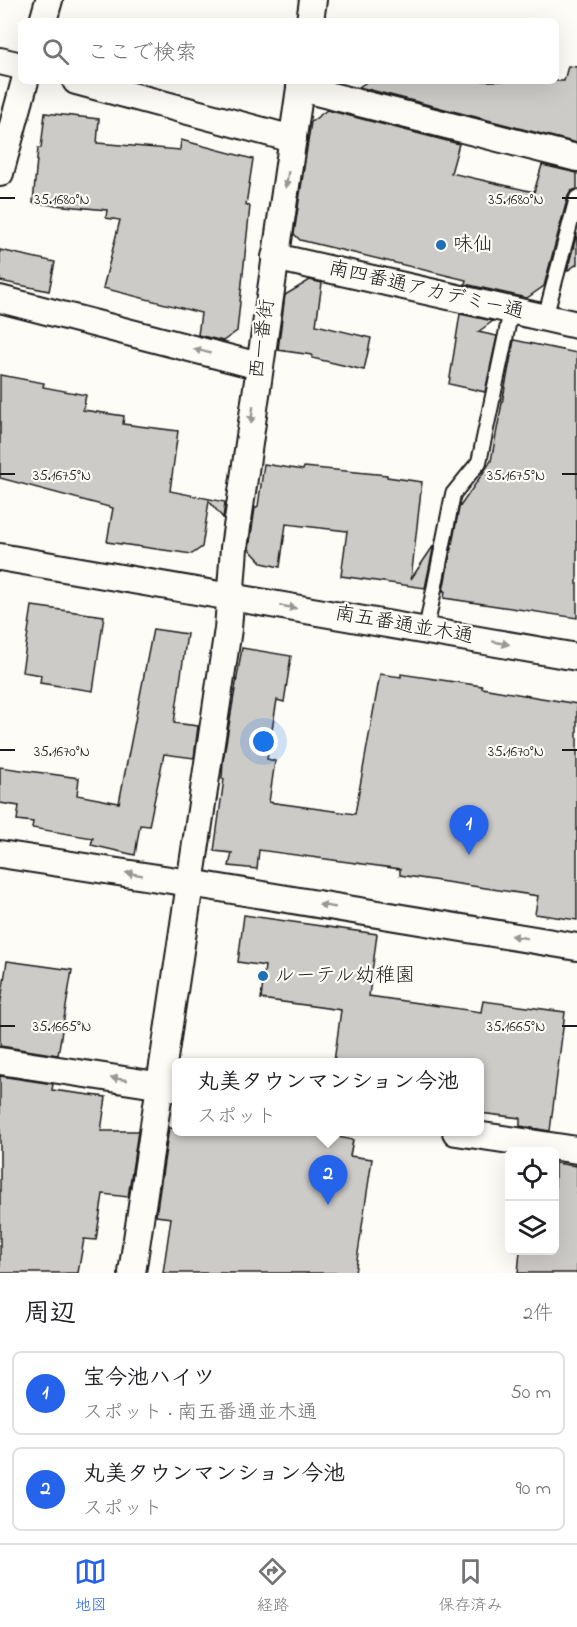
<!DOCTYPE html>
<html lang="ja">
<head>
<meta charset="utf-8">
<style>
  :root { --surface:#fff; --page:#f2f2f2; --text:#202124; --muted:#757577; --line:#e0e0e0; --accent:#2563eb }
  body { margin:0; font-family:"Indie Flower","Klee One",sans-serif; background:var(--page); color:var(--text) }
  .controls { position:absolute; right:18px; bottom:18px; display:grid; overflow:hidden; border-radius:9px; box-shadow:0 6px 24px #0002 }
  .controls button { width:54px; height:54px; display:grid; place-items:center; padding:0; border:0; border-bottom:2px solid var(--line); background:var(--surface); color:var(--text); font:30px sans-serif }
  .you { position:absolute; left:264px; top:742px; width:21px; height:21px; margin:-15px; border:4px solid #fff; border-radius:50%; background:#1a73e8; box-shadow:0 0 0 9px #1a73e833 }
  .badge { display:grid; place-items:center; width:39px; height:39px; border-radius:50%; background:var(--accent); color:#fff; font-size:20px; font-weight:700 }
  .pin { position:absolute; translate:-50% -50px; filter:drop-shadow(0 2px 3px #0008) }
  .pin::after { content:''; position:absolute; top:32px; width:21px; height:18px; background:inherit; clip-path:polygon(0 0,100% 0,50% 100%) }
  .popup { position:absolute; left:172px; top:1058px; width:312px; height:78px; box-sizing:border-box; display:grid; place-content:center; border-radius:9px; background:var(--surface); filter:drop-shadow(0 2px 4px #0005); font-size:20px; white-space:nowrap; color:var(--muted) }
  .popup b { font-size:22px; color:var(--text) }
  .popup::after { content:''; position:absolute; left:50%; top:100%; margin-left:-12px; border:12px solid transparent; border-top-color:var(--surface) }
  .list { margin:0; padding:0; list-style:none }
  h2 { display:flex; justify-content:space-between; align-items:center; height:78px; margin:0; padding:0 24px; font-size:26px }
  h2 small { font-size:20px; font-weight:400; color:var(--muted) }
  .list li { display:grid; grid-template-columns:39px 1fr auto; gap:18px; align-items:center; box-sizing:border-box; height:84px; margin:0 12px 12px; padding:0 12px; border:2px solid var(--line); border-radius:9px }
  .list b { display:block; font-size:22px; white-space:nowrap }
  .list p { margin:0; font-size:20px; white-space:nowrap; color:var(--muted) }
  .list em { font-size:20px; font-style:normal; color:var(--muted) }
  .icon { flex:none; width:33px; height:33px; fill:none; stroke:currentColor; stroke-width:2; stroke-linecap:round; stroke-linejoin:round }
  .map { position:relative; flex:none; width:577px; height:1273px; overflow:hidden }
  .search { position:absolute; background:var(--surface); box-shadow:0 6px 24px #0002; left:18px; right:18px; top:18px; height:66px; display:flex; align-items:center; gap:15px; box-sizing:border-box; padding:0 21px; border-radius:9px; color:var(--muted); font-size:22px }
  .sheet { height:270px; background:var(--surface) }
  nav { display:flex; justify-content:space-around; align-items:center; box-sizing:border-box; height:84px; border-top:2px solid var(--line); background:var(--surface); font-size:16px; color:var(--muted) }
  nav a { display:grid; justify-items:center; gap:3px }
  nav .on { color:var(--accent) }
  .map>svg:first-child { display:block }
</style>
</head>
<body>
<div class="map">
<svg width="577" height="1273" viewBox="0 0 577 1273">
  <rect width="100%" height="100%" fill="#fdfcf7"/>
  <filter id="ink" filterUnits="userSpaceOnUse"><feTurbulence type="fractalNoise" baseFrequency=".0167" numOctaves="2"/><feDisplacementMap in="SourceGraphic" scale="12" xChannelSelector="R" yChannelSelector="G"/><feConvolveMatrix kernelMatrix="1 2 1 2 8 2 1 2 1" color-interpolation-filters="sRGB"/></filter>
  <g filter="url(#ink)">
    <g fill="#cccbc8" stroke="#1c1c1c" stroke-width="1.5">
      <path d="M568,66L577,67V143L359,87L368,81H564Z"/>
      <path d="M327,110L459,144L451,173L534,192L542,165L577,173V189L571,191L568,196L544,286L527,298L465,284L466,280L300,240L294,234L311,122Z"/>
      <path d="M45,113L99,119L97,143L180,150L181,140L253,159L246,205L250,206L237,331L223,341L198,335L201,313L103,288L120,220L106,218L107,210L33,203L38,148H41Z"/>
      <path d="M577,233V264L567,271Z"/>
      <path d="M0,250L55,262L49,291L0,281Z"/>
      <path d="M310,280L322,283L316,325L371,338L364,370L312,358V355L278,350L285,295Z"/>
      <path d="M460,314L493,321L478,332L497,336L485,392L449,384Z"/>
      <path d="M514,340L577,353V618L444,598L445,591H443L459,508L491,461Z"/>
      <path d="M0,375L44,383L43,387L86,395L83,410L124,416L123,424L178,431L170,491L225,502L223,518L209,501L202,547L192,554L107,542L113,508L0,478Z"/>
      <path d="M264,464L303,470L304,467L387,475V477L422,482L411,579L434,545L425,588L341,576L347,531L286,524L280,567L262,563L249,549L255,508L258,506Z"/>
      <path d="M32,606L104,616L93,691L40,683L41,675L22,672Z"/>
      <path d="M153,629L187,634L174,723L198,726L194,758L164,754L149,826L140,825L135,855L91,845L93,838L32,828L33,822L17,820L19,806L0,803V767L79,778L77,795L119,803Z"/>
      <path d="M242,648L291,656L284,702L277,700L267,759L275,761L269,802L355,814L380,674L401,677V674L482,686V688L577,704V920L535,914L538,896L400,875V869L259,850L257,869L229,866L232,853L214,851L224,779H222L223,761Z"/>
      <path d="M244,915L377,934L369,996L481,1012L483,1001L565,1012L550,1131L520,1126V1118L480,1113V1062H334L341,1010L261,999L265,966L238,962Z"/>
      <path d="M7,961L72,970L58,1055L0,1046V1007Z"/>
      <path d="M0,1076L53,1084L52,1090L106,1097L101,1131H138L128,1197L103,1194L96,1240L84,1239L78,1273H0Z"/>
      <path d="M169,1128L177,1129V1131H310L353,1140L350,1156L372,1159L355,1273H163L171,1218L156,1216Z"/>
      <path d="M555,1163L577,1166V1273H518L520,1251H555Z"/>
    </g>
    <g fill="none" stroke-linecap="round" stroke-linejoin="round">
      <g stroke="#1c1c1c" stroke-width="18">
        <g id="lane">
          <path d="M545,318L577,198"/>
          <path d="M426,630L453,494L479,462L511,311"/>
        </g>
      </g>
      <g stroke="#1c1c1c" stroke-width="30">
        <g id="street">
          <path d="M43,21L49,0"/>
          <path d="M310,21L313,0"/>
          <path d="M0,61L21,66"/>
          <path d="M76,81L293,139"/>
          <path d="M300,88L577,158"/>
          <path d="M0,173L25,81"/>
          <path d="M275,257L577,325"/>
          <path d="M0,299L259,366"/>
          <path d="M0,557L577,657"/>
          <path d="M0,854L190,883L577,947"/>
          <path d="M0,1061L176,1088"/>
          <path d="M456,1132L577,1150"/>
          <path d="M132,1273L228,629L234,548L301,81"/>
        </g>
      </g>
      <use href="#lane" stroke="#fdfcf7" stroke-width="14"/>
      <use href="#street" stroke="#fdfcf7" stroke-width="26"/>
    </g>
    <defs><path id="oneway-solid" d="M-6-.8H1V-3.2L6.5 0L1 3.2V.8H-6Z" transform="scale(1.5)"/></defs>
    <g fill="#989794">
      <use href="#oneway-solid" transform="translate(287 180) rotate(99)"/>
      <use href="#oneway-solid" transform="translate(202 351) rotate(-165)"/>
      <use href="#oneway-solid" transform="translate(252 415) rotate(98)"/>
      <use href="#oneway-solid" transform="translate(288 607) rotate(10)"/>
      <use href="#oneway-solid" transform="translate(501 643) rotate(10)"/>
      <use href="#oneway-solid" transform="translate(134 874) rotate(-171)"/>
      <use href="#oneway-solid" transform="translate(327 906) rotate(-171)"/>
      <use href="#oneway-solid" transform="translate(519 937) rotate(-171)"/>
      <use href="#oneway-solid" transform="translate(119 1079) rotate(-172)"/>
    </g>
  </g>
  <path fill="none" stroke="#1c1c1c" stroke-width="2" d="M0,198H15M562,198H577M0,474H15M562,474H577M0,750H15M562,750H577M0,1026H15M562,1026H577"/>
  <g fill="#1f6fb2" stroke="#fdfcf7" stroke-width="2">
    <circle cx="441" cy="245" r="6"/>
    <circle cx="263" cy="976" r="6"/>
  </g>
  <g text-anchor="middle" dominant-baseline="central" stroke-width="4.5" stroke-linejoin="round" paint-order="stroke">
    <g font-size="20" fill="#1c1c1c" stroke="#fdfcf7" text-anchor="start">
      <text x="453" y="245">味仙</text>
      <text x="275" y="976">ルーテル幼稚園</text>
    </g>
    <g font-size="20" fill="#1c1c1c" stroke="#fdfcf7">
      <text transform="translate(426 291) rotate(13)">南四番通アカデミー通</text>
      <text transform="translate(263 339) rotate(-82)">西一番街</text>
      <text transform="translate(404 626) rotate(10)">南五番通並木通</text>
    </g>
  </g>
  <g font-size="15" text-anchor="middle" fill="#1c1c1c" stroke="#fdfcf7" stroke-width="4.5" stroke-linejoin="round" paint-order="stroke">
    <text x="62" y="204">35.1680°N</text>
    <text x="516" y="204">35.1680°N</text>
    <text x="62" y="480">35.1675°N</text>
    <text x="516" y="480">35.1675°N</text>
    <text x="62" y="756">35.1670°N</text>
    <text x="516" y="756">35.1670°N</text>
    <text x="62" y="1031">35.1665°N</text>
    <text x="516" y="1031">35.1665°N</text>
  </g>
</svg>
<div class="controls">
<button><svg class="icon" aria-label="locate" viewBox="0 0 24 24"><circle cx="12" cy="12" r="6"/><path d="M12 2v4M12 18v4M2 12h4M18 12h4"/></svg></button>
<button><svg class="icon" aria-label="layers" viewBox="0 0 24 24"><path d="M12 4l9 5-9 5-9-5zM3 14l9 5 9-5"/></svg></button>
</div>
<div class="you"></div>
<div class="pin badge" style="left:469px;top:855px">1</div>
<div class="pin badge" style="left:328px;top:1205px">2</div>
<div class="popup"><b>丸美タウンマンション今池</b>スポット</div>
<div class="search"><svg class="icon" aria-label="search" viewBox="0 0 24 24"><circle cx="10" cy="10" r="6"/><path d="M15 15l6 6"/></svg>ここで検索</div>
</div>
<section class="sheet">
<h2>周辺<small>2件</small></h2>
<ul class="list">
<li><span class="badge">1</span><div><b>宝今池ハイツ</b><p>スポット · 南五番通並木通</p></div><em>50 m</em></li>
<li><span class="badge">2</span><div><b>丸美タウンマンション今池</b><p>スポット</p></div><em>90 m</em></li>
</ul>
</section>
<nav>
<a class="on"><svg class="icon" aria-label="map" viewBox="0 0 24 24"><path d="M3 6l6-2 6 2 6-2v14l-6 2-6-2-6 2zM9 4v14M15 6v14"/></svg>地図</a>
<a><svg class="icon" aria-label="directions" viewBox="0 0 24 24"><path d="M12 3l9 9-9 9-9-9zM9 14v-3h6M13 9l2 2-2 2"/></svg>経路</a>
<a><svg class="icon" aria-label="saved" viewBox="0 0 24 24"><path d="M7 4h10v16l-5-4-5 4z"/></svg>保存済み</a>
</nav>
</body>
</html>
